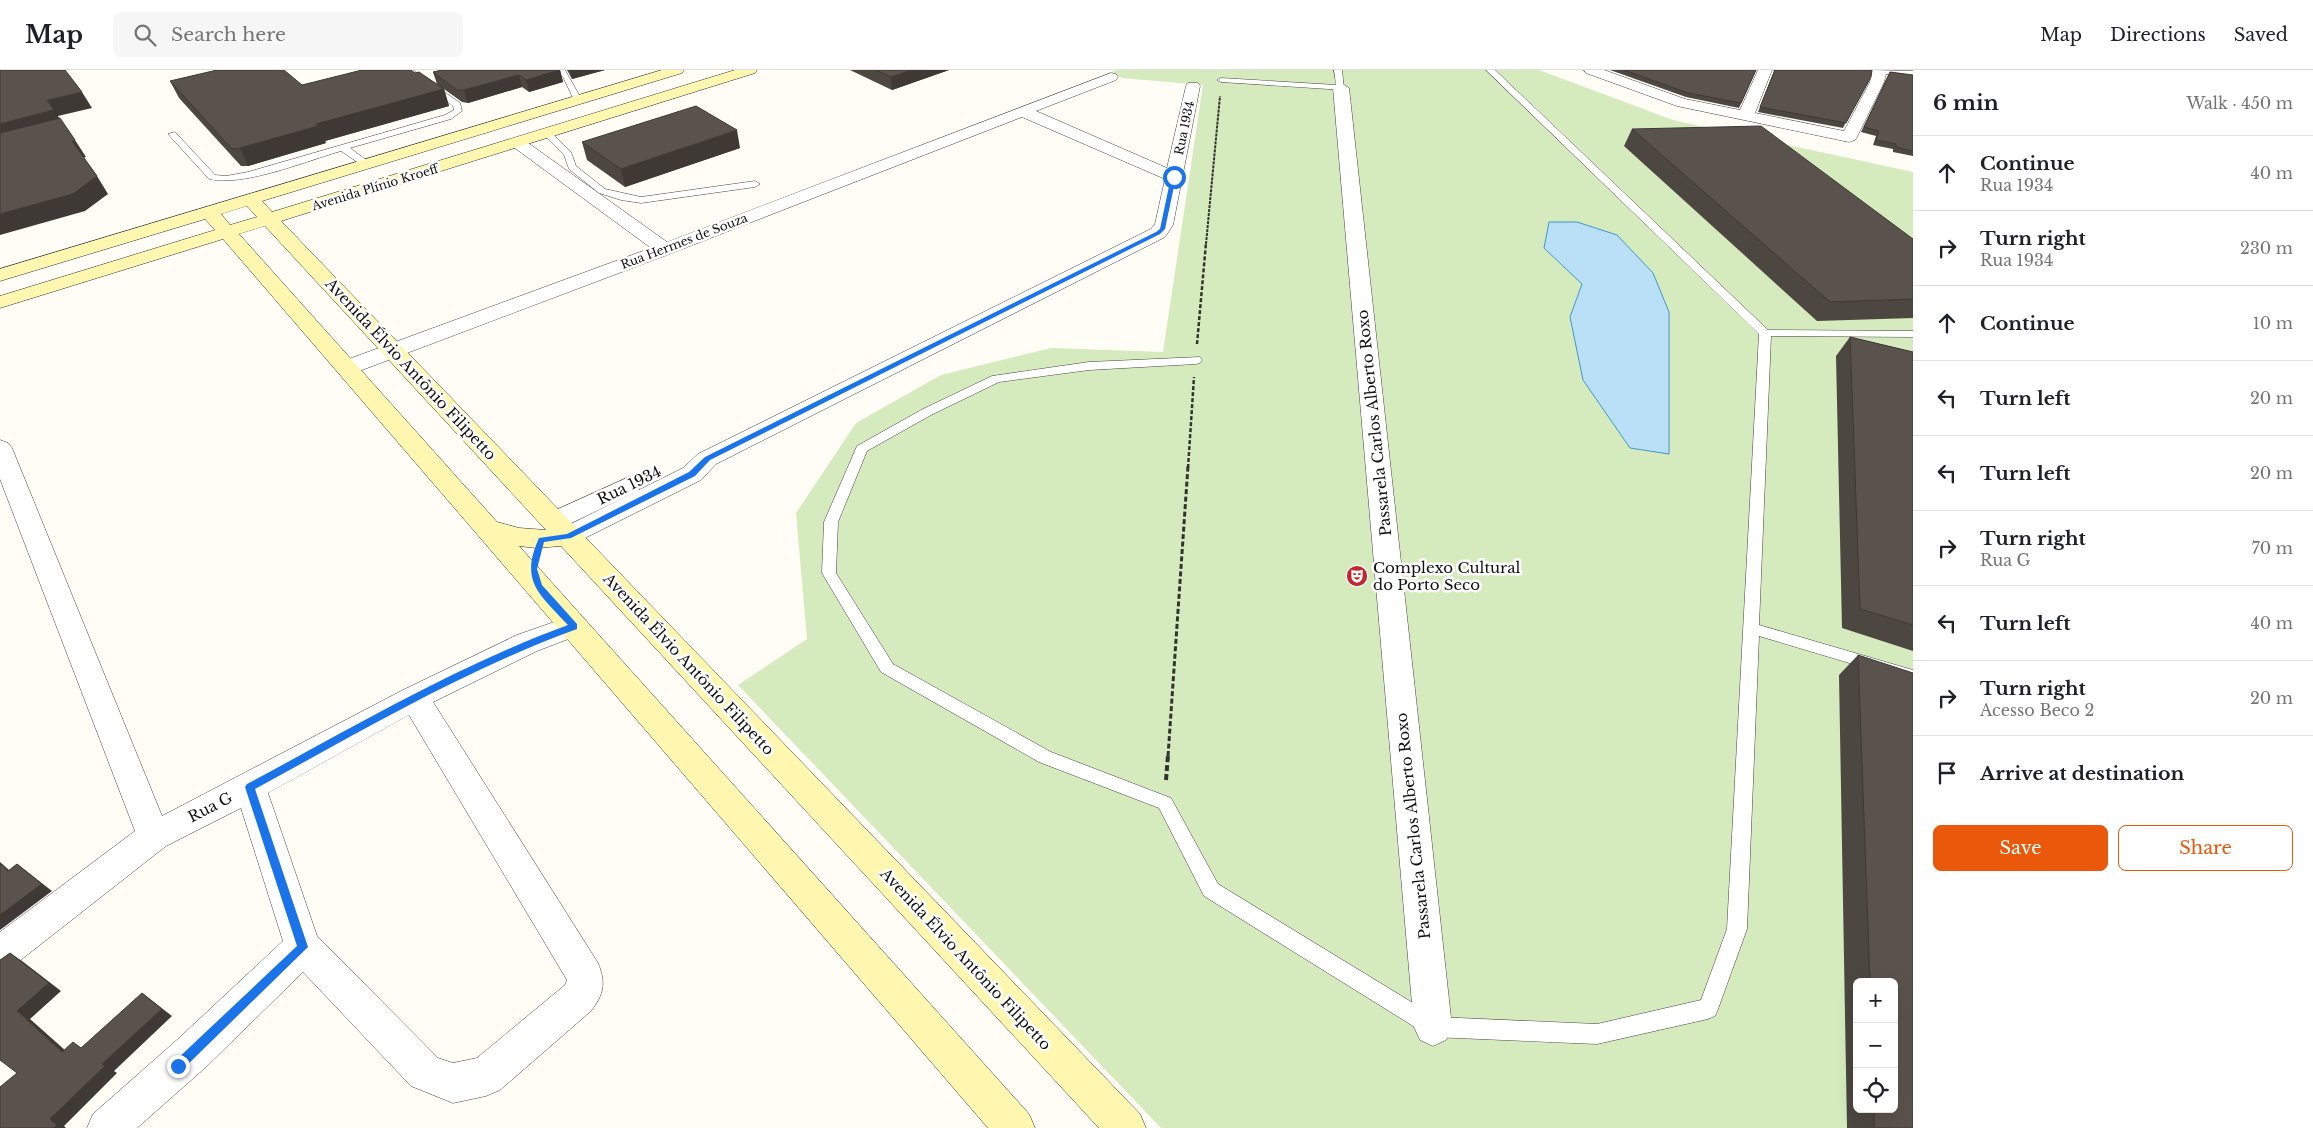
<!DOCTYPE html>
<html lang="en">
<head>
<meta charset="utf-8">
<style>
  :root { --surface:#fff; --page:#f6f6f6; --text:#202124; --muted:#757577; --line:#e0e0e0; --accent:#ea580c }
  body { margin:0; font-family:"Libre Baskerville",serif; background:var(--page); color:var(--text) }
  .controls { position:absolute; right:15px; bottom:15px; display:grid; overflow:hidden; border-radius:8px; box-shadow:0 5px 20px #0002 }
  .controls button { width:45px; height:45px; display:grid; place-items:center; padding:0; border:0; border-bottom:1px solid var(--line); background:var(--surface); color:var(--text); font:25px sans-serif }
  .stop { position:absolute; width:15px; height:15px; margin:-11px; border:4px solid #1a73e8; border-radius:50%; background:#fff }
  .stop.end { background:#1a73e8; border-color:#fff; box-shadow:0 1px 5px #0008 }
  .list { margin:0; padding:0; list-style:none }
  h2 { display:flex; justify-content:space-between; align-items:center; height:65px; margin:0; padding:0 20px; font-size:21px }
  h2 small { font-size:16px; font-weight:400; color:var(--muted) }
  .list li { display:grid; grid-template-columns:32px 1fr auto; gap:15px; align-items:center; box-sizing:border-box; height:75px; padding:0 20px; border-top:1px solid var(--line) }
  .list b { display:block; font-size:19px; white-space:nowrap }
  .list p { margin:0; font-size:16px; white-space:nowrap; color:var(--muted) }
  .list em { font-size:16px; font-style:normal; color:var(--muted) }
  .actions { display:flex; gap:10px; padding:15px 20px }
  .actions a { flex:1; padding:11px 0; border:1px solid var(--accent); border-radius:8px; text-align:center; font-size:18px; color:var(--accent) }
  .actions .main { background:var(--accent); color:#fff }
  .icon { flex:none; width:28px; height:28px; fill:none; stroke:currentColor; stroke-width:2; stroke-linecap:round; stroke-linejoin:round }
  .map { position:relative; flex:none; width:1913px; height:1058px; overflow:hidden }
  header { display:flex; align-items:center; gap:30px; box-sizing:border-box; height:70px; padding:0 25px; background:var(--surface); border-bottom:1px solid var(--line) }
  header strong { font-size:24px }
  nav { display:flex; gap:28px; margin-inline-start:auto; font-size:18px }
  .search { width:350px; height:45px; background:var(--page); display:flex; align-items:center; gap:12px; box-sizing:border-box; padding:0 18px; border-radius:8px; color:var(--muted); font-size:19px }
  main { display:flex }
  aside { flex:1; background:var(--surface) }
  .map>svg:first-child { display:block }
</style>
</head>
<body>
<header>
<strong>Map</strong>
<div class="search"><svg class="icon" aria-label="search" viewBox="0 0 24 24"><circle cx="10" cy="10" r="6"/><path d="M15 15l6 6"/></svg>Search here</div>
<nav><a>Map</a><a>Directions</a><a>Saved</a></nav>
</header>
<main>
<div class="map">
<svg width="1913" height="1058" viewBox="0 0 1913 1058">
  <rect width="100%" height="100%" fill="#fffdf5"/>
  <path fill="#d5ebbd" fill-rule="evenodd" d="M1117,0H1539L1673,50L1913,102V1058H1161L738,615L807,569L796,443L856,353L941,305L1051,278L1163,282L1203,15L1122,8L1111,2ZM1857,912H1894V1039H1857Z"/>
  <path fill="#b9e0f7" stroke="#3f96cf" d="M1549,152H1577L1617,165L1653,203L1669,242V384L1630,378L1583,310L1570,247L1582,214L1544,178Z"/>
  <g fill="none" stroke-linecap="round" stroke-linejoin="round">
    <g stroke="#444" stroke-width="1">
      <g id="service">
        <path d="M404,0H413L460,33L462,41L451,49L350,78L369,92V96H363L341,81C306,91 244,117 209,109L168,64L175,62L215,105L226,106L248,102L445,45L454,40L453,36Z"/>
        <path d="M556,0H565L582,30L581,32H575L563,7Z"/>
        <path d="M1334,0H1342L1344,20L1221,12L1217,10L1221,8L1336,15Z"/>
        <path d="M1486,0H1495L1768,260L1913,261V267L1771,266L1759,555L1913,600V612L1759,566L1747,859L1718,939L1715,946L1708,949L1597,974L1433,967L1426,964L1204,826L1159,738L1039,692L881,602L822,503L824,452L857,376L923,339L992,306L1089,292L1200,287L1202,290L1200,293L1196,294L1089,300L999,312L931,345L867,381L838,452L836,503L893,594L1051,682L1171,728L1218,814L1436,947L1597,954L1701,930L1727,859L1759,264Z"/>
        <path d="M545,62H551L571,82L576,96L605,119L641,127L755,111L760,114L755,117L641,133L621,130L599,123L569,99L564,85L545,66Z"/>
      </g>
    </g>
    <g stroke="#444" stroke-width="1">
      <g id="minor">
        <path d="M1584,0H1604L1685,29L1740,40L1758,0H1772L1755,43L1844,61L1870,12L1872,0L1913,1V9L1886,4L1884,12L1857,67L1855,70L1849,72L1677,36L1586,3Z"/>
        <path d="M1111,3L1116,4L1118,7L1116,10L1036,41L1167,98L1186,16L1188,13H1198L1200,16L1173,155L1165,167L716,394L701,410L577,472L568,475L559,472L555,466L559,460L683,398L698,384L1151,159L1155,154L1165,109L1022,47L672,183L354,303L346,305L338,303L335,298L338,293L651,178L512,76L510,73L512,70H524L667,172Z"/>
        <path d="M1341,13L1349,18L1452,957L1446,970L1433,976L1420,970L1414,957L1333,18Z"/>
        <path d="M0,370L8,373L12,378L162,746L403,620L517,565L574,545L584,549L588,556L584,563L537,581L433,632L598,893C606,913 604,924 591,941L500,1020L486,1026L453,1033L411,1016L303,902L206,997L137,1058H87L93,1044L178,969L283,871L241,738L166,776L13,896L0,901V862L135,761L0,409ZM409,645L567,910L565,915L477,988L453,993L438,988L317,866L268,723Z"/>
        <path d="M629,407L638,409L641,415L638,421L563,457L554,460L545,457L541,451L545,445Z"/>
      </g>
    </g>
    <g stroke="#333" stroke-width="1">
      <path id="secondary" d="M662,0H684L682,3L262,131L272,142L735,0H757L755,3L281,151L1140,1044L1146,1058H1099L561,476L536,478L519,476L1029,1044L1035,1058H988L223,169L0,238V226L215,160L205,149L0,211V199ZM247,136L257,147L230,155L221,144ZM265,156L546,460L519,458L497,452L239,164Z"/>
    </g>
    <path stroke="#333" stroke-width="2" stroke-dasharray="3 1" stroke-linecap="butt" d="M1206,174L1220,26"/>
    <g stroke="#333" stroke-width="2.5" stroke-dasharray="4 2" stroke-linecap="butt">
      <path d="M1197,274L1206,173"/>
      <path d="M1188,398L1194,307"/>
    </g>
    <path stroke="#333" stroke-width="3" stroke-dasharray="5 2.5" stroke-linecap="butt" d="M1168,686L1188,396"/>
    <path stroke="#333" stroke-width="4" stroke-dasharray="6 3" stroke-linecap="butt" d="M1166,710L1168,685"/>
    <use href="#service" fill="#fff" fill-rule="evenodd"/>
    <use href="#minor" fill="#fff" fill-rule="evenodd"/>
    <use href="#secondary" fill="#fff6b0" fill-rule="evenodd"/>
  </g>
  <g fill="#4d4742" fill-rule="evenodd">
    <path d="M560,0L563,12L529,22L522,17L468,33L462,32L444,19L449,36L325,71L326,73L248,96H241L179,28L170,11L302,15L415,3L437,14L433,2Z"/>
    <path d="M567,0H605L572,9Z"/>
    <path d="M850,0H949L892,20Z"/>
    <path d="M1610,0H1756L1739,38L1686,27Z"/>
    <path d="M1773,0H1872L1843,58L1758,42L1774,1Z"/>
    <path d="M1890,2L1913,5V86L1893,82V79L1873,75L1876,66L1861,62Z"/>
    <path d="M1632,59L1913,169V248L1817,251L1624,76Z"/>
    <path d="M582,72L740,78L625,117L587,90Z"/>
    <path d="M1850,267L1913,282V581L1842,558L1836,286Z"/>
    <path d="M1858,585L1913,1058H1847L1839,605ZM1857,912H1894V1039H1857Z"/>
  </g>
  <g fill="#3f3936">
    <path d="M560,0L563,12L529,22L526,10Z"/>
    <path d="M570,0H605L572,9Z"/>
    <path d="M912,0H949L892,20L891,7Z"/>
    <path d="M519,5L522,17L468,33L464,20Z"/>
    <path d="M444,19L449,36L325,71L326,73L248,96L240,78L316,54Z"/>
    <path d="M82,22L92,38L58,46L64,57L0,73V54L47,30Z"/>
    <path d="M737,60L740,78L625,117L621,99Z"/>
    <path d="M75,70L86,87L82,88L72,71Z"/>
    <path d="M97,106L108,124L85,141L0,165V144Z"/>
    <path d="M0,792L18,808L8,801L0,794Z"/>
    <path d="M17,794L52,821L0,860V845Z"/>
    <path d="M10,883L22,891L61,921L30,949L75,989L62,982L17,941Z"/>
    <path d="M142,923L172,946L114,1001L117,1003L64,1056L66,1058H54L50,1049L102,994Z"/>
  </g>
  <g fill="#5a524d" stroke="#3f3936">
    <path d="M0,0H65L82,22L47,30L54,40L0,54Z"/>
    <path d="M217,0H284L302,15L362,0H411L415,3L419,2L444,19L316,54L318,56L240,78L232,79L170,11Z"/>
    <path d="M442,0H560L526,10L519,5L464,20H457L433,2Z"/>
    <path d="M876,0H912L891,7Z"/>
    <path d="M1624,0H1756L1741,33L1688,23Z"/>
    <path d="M1775,0H1872L1871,7L1846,53L1760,37Z"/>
    <path d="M1890,2L1913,5V81L1896,77V74L1876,70L1879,61L1864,57Z"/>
    <path d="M696,36L737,60L621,99L582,72Z"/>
    <path d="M60,48L75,70L72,71L97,106L73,124L0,144V63Z"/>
    <path d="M1761,56L1913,169V229L1830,232L1632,59Z"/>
    <path d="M1850,267L1913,282V555L1860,539Z"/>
    <path d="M1858,585L1913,603V1058H1874V1039H1894V912H1870Z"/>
    <path d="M0,794L8,801L17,794L42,814L0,845Z"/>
    <path d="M10,883L49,913L17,941L62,982L73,972L81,978L142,923L162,939L102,994L105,996L50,1049L57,1055L54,1058H0V1017L17,1003L0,990V890Z"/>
  </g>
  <path fill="#1a73e8" d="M1174,106L1176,107L1165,159L1160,164L710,390L695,406L571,468L544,472L537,499L542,515L577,554V559C464,600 360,662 255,719L308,877L182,1000L178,1002L174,1000L173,996L174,992L297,876L245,717L247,714C352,658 456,596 568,555C540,524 519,512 539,468L567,464L689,402L705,387L1156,162L1160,159L1171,107Z"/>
  <defs>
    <g id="theatre-disc" transform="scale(1.125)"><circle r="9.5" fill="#c4262e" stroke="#fff"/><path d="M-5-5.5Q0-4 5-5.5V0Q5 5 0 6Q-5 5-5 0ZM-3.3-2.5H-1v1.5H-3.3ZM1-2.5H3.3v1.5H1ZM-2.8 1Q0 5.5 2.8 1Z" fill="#fff"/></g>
  </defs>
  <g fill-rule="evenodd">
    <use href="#theatre-disc" x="1357" y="506"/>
  </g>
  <g text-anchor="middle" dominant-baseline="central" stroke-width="5" stroke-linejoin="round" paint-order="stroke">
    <g font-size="12" fill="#111" stroke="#fff">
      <text transform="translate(1184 58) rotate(-78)">Rua 1934</text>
      <text transform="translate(375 117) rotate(-17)">Avenida Plínio Kroeff</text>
      <text transform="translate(684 171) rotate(-21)">Rua Hermes de Souza</text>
    </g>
    <g font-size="15" fill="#111" stroke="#fff">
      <text transform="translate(411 299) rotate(47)">Avenida Élvio Antônio Filipetto</text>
      <text transform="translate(1374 353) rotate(-96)">Passarela Carlos Alberto Roxo</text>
      <text transform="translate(629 415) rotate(-26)">Rua 1934</text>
      <text transform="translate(689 594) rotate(47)">Avenida Élvio Antônio Filipetto</text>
      <text transform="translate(210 737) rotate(-27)">Rua G</text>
      <text transform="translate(1413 756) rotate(-96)">Passarela Carlos Alberto Roxo</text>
      <text transform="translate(966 889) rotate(47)">Avenida Élvio Antônio Filipetto</text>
    </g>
    <g font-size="15" fill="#111" stroke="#fff" text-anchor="start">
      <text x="1373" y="497">Complexo Cultural<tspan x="1373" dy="17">do Porto Seco</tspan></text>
    </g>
  </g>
</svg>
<div class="controls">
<button>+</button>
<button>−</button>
<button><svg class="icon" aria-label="locate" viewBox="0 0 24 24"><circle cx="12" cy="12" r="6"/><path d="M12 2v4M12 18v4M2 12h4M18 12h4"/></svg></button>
</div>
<div class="stop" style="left:1174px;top:107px"></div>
<div class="stop end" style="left:178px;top:996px"></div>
</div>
<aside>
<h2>6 min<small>Walk · 450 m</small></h2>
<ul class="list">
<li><svg class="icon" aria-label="ahead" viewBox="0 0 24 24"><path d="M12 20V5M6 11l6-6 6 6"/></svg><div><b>Continue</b><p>Rua 1934</p></div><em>40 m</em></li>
<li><svg class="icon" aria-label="right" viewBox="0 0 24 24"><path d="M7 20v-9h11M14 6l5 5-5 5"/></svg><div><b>Turn right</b><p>Rua 1934</p></div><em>230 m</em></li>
<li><svg class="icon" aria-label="ahead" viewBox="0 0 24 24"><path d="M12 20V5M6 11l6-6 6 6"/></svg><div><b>Continue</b></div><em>10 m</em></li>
<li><svg class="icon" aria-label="left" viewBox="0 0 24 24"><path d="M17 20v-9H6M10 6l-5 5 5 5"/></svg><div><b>Turn left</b></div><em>20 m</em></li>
<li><svg class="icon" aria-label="left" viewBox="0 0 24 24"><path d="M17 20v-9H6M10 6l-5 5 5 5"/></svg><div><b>Turn left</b></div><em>20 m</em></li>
<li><svg class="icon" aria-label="right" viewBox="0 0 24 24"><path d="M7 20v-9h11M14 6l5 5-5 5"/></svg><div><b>Turn right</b><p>Rua G</p></div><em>70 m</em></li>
<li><svg class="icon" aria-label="left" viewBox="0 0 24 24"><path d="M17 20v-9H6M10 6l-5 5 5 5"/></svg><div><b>Turn left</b></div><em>40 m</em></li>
<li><svg class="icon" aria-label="right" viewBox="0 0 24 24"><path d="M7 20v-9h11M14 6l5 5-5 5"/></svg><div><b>Turn right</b><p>Acesso Beco 2</p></div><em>20 m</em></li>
<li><svg class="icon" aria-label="arrive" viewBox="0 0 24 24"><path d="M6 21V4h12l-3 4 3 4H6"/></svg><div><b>Arrive at destination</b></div></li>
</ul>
<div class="actions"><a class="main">Save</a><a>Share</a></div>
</aside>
</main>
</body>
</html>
